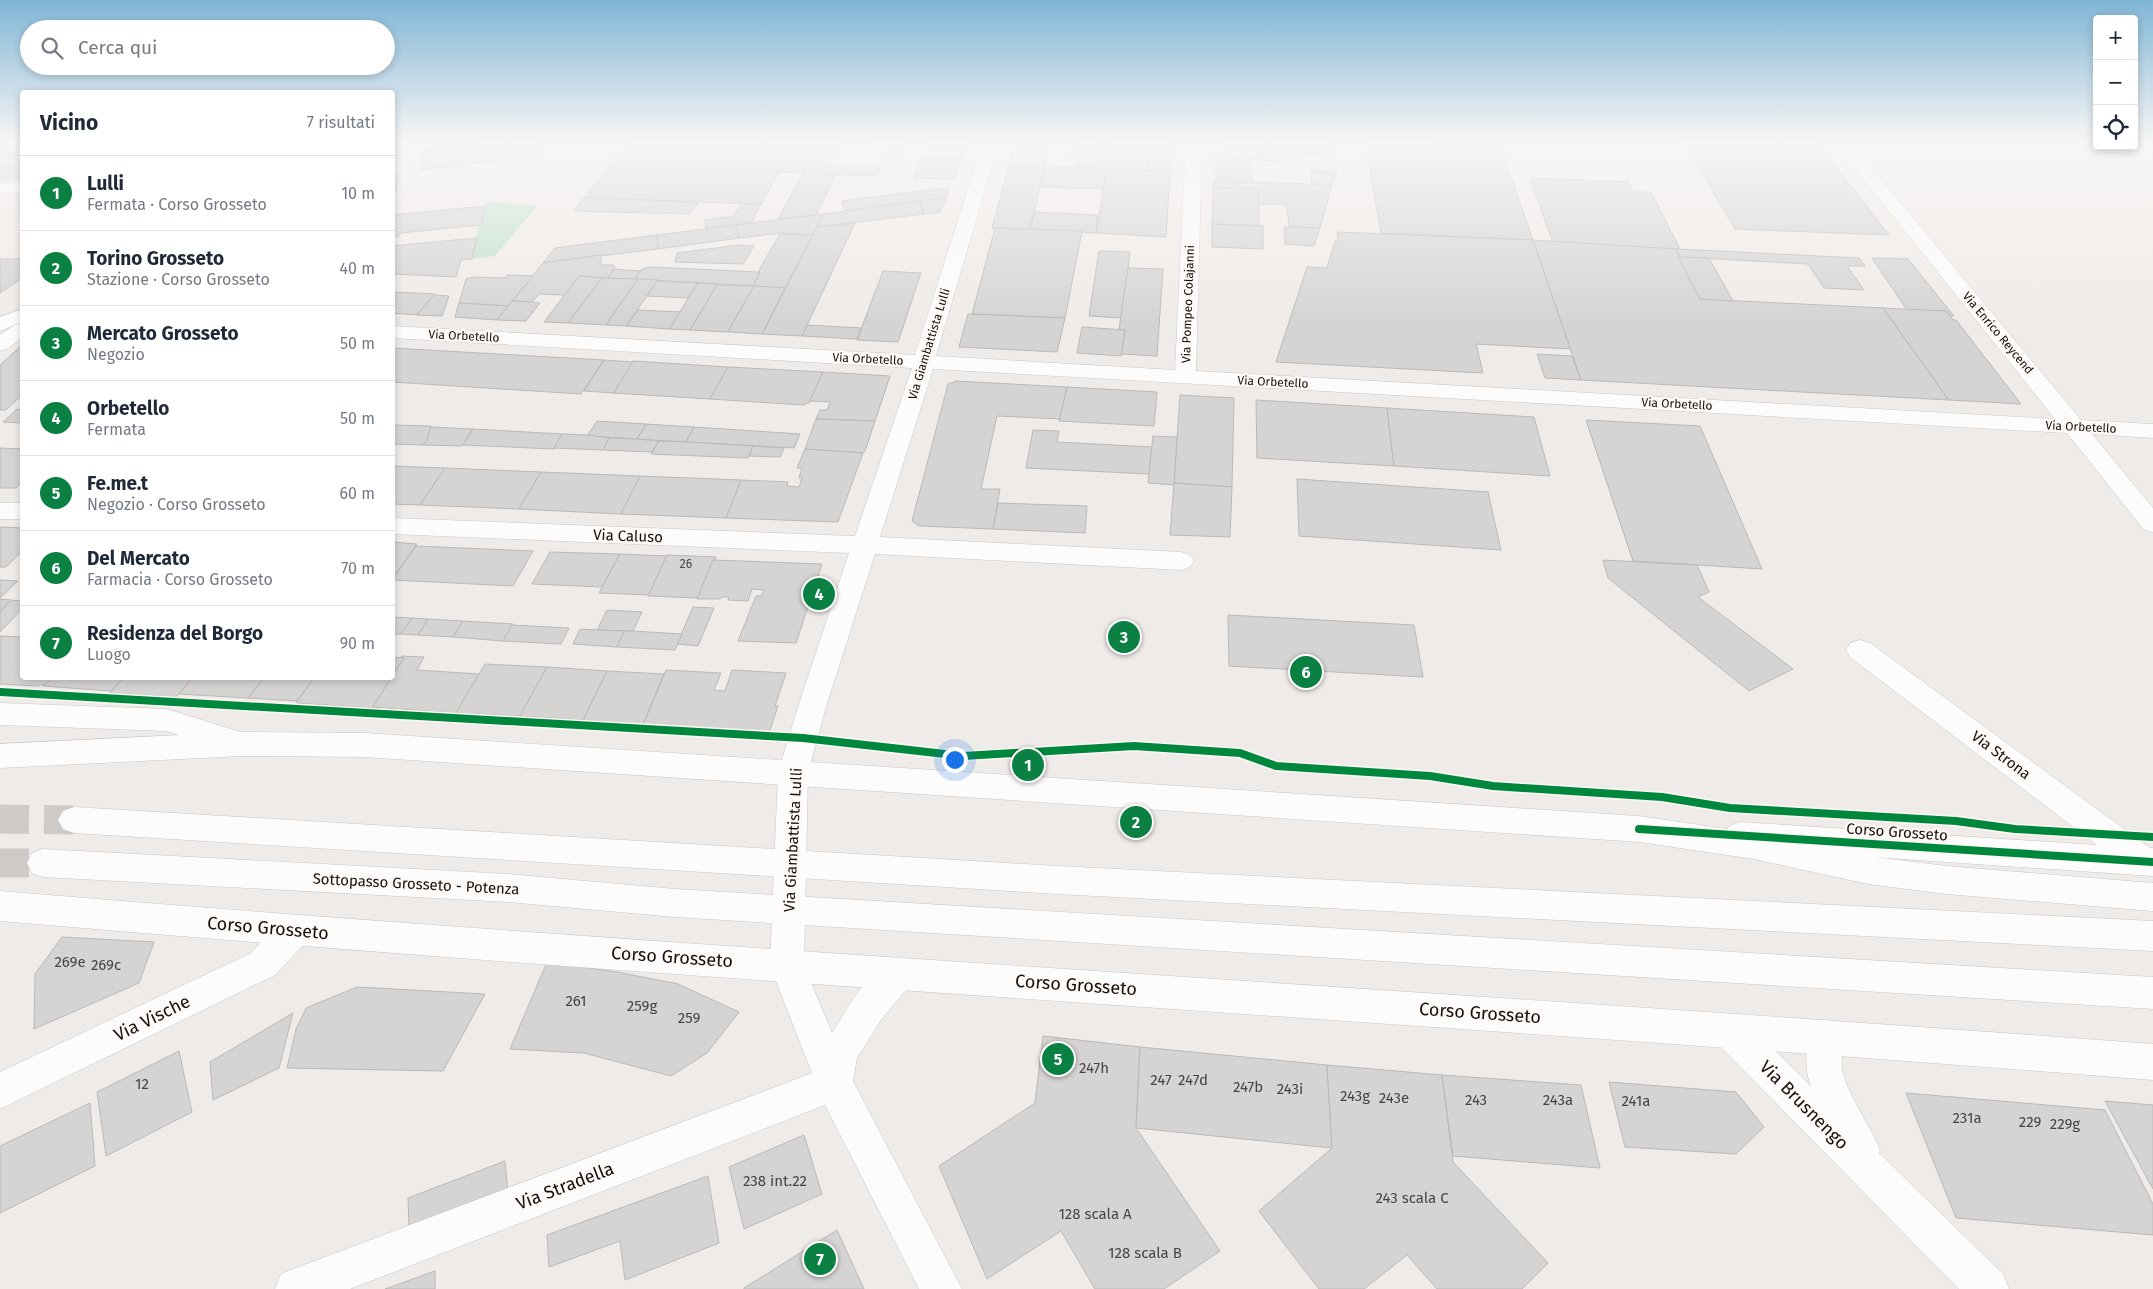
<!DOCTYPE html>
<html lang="it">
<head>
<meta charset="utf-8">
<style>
  :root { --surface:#fff; --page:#f2f2f3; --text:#1f2937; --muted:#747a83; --line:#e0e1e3; --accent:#0b8043 }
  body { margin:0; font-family:"Fira Sans",sans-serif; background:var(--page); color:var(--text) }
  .controls { position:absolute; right:15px; top:15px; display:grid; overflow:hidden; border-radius:5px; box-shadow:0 2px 8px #0003 }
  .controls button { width:45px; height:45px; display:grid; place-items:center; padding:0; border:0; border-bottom:1px solid var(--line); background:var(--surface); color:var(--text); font:25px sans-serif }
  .you { position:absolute; left:954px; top:759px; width:18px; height:18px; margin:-12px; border:4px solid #fff; border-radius:50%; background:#1a73e8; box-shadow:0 0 0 8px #1a73e833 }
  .badge { display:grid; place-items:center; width:32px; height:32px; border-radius:50%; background:var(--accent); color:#fff; font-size:16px; font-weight:700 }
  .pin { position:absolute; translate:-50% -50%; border:2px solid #fff; box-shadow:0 1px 5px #0006 }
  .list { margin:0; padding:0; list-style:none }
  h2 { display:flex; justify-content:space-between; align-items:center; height:65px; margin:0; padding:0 20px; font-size:21px }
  h2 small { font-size:16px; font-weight:400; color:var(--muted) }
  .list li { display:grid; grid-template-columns:32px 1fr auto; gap:15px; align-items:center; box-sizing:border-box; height:75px; padding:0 20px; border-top:1px solid var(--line) }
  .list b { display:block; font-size:19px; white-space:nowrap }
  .list p { margin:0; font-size:16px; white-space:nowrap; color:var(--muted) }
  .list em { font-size:16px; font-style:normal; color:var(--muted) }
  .icon { flex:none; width:28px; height:28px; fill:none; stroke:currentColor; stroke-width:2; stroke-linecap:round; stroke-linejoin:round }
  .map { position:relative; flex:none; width:2153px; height:1289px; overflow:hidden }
  .search { position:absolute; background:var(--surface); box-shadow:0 2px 8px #0003; left:20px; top:20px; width:375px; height:55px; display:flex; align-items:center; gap:12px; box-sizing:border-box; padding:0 18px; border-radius:28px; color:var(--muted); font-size:19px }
  .panel { position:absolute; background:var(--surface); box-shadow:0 2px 8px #0003; left:20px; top:90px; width:375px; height:590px; border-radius:5px }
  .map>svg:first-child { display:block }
</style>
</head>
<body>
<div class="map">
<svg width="2153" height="1289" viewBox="0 0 2153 1289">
  <rect width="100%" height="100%" fill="#efebe8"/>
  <path fill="#c1e1cf" d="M487,201L537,206L495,256L472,259L479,225H481Z"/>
  <g fill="#d6d3d3" stroke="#bbb8b8">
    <path d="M22,142V153L0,156V143Z"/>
    <path d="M494,142H540V155L420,170L422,151Z"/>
    <path d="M628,142H796L761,204L584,198Z"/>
    <path d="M796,142H820L803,173L778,172Z"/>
    <path d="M820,142H856V144L838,143L827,165L880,167L877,176L803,173Z"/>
    <path d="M871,142H892L890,146L869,145Z"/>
    <path d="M892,142H906L900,157H886Z"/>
    <path d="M928,142H966L961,159L921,158Z"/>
    <path d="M1079,142H1096L1095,152L1077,151Z"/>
    <path d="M1112,142H1173L1171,172L1146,171L1148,156L1141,155L1142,146L1112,145Z"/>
    <path d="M1223,142H1331L1333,155L1223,151Z"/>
    <path d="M1365,142L1500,146L1533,240L1381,233Z"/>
    <path d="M1683,142H1816L1889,235L1735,229Z"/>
    <path d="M1096,144L1142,146L1141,155L1148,156L1147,171L1092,168Z"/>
    <path d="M1014,148L1049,149L1045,166L1009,165Z"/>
    <path d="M1068,151L1095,152L1092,168L1077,167L1079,155H1067Z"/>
    <path d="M22,153V158L0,161V156Z"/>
    <path d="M1216,154L1251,155L1252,182L1216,180Z"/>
    <path d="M1251,155L1279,156L1280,161L1251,160Z"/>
    <path d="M921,158L961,159L954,179L914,178Z"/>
    <path d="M22,163V178L0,181V166Z"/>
    <path d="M1009,165L1045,166L1030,229L992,228Z"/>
    <path d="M1045,166L1107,169L1104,189L1040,187Z"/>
    <path d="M1107,169L1170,172L1166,237L1096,233Z"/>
    <path d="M1310,170L1337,171L1332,185L1312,184Z"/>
    <path d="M803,173L836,174L816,215L778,219Z"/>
    <path d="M398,175L396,193H392V176Z"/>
    <path d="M1530,178L1629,182L1633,192H1651L1680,249L1553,243Z"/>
    <path d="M1214,180L1252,182L1332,185L1320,228L1289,227L1287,205L1258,204V189L1213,188Z"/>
    <path d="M1213,188L1258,189L1259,226L1212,224Z"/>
    <path d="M937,189L949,190L946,198L845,211L842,201Z"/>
    <path d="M584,198L698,202L690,214L574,211Z"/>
    <path d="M946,198L940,212L924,214L919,201Z"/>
    <path d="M919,201L924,214L817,227L824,214Z"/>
    <path d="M741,204H761L751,223L706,229L705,220L734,216Z"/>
    <path d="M486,206L481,225L401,233L399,236L392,237V215Z"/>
    <path d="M1034,212L1098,215L1096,233L1030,229Z"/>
    <path d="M824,214L813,235L781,233L739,238L736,225Z"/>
    <path d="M855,223L802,336L762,334L817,227Z"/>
    <path d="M1212,224L1263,226V249L1212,247Z"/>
    <path d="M736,225L739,238L658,249L657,235Z"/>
    <path d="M1284,227H1289L1320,228L1314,246L1285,244Z"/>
    <path d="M995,228L1082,231L1065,318L972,314Z"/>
    <path d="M1337,232L1533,240L1571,349L1476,344L1483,373L1276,362L1307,267L1327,268L1335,241H1338Z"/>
    <path d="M780,234L813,235L785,288L753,286L760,272H758Z"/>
    <path d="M657,235L658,249L600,256L601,255L543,263L555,248Z"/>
    <path d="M477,238L472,259L461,260L456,277L392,274V246Z"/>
    <path d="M1533,240L1676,249L1700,299L1883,308L1949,400L1581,380Z"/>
    <path d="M740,245L754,246L743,264L675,262L677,253Z"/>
    <path d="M1676,249L1859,258L1865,266H1847L1864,290L1824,288L1808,264L1680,257Z"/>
    <path d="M1099,251L1130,252L1122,318L1089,316Z"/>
    <path d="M601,255V265H614V269L608,278L579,276L565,295L539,294L532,302L512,301L543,263Z"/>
    <path d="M1678,257L1709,258L1733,301L1700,299Z"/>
    <path d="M1872,258L1908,259L1954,316H1950L1946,311L1907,310Z"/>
    <path d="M0,259H22V278L0,293Z"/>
    <path d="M651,267L758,272H760L753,286L635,279L642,269Z"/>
    <path d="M1128,268L1163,269L1157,356L1121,354L1125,330L1119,329Z"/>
    <path d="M614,269L640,271L635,279L608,278Z"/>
    <path d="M883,271L921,273L898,342L857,340Z"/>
    <path d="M507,275L533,276L508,306L459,303L466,279L474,277L505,278Z"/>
    <path d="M579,276L602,278L568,323L544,322Z"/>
    <path d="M602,278L638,279L606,325L568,323Z"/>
    <path d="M638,279L658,280L626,326L606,325Z"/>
    <path d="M657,281L698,283L688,298L647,296Z"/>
    <path d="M698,283L718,284L690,330L669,329Z"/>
    <path d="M717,285L754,286L728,332L690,330Z"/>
    <path d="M754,286L785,288L762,334L728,332Z"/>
    <path d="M392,292L435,294L417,315L392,313Z"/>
    <path d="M434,295L449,296L442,316L417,315Z"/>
    <path d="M512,301L532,302L540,303L526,321L497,320Z"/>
    <path d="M459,303L508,306L497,320L455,317Z"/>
    <path d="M1883,308L1946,311L1953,320H1956L2021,404L1949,400Z"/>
    <path d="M638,310L680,312L669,329L626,326Z"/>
    <path d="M968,314L1065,318L1057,352L959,347Z"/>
    <path d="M807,325L861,328L857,339L802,336Z"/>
    <path d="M1082,327L1125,330L1121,356L1077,353Z"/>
    <path d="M22,345V395L6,410H0V365Z"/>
    <path d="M392,348L604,360L581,394L392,382Z"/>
    <path d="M1537,354L1572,356L1581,380L1545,378Z"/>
    <path d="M604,360L633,362L631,364H633L615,393L584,391Z"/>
    <path d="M633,361L728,367L710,399L614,393Z"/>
    <path d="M728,367L823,372L810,402L803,405L710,399Z"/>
    <path d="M823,372L890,376L875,421L816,419L820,410H827L830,402L810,401Z"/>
    <path d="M956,381L1067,387L1060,419L997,416L981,489H1000L993,529L919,526L912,521L948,384Z"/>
    <path d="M1067,387L1157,392L1154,426L1059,421Z"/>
    <path d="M1180,395L1234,398L1232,487L1174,483Z"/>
    <path d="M1256,400L1387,408L1394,466L1257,458Z"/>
    <path d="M1387,408L1534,417L1550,476L1394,466Z"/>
    <path d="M17,409L22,410V423L3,422Z"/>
    <path d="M816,419L875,421L865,451L863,453L805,449Z"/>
    <path d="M1586,420L1700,426L1762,569L1633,561Z"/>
    <path d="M597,421L646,424L637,439L587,436Z"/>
    <path d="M646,424L694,427L686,442L637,439Z"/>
    <path d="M392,425L431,426L427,440L423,445L392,444Z"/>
    <path d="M431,427L473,429L462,446L423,445L427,440Z"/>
    <path d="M694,427L800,434L794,448L686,442Z"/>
    <path d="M473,429L562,434L554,449L463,445Z"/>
    <path d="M1033,430L1059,431L1057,442L1152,447L1149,474L1026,468Z"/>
    <path d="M562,434L587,435L609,438L603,450L554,448Z"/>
    <path d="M1153,436L1177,437L1174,485L1148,483Z"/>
    <path d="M609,438L637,439L659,441L652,452L603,450Z"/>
    <path d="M659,441L686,442L753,446L748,458L651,454Z"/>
    <path d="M753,446L784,448L780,457L749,456Z"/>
    <path d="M0,448L22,449V482L16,488H0Z"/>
    <path d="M805,449L863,453L838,522L726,518L741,480L788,482L787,486L799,487L802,478H799L802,468H797Z"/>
    <path d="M392,466L445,468L420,505L392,504Z"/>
    <path d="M445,468L541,472L519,509L420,505Z"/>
    <path d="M541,472L640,476L621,514L519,509Z"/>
    <path d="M640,476L741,480L726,518L621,514Z"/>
    <path d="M1297,479L1488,492L1501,550L1299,536Z"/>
    <path d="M1174,483L1232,487L1230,537L1170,535Z"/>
    <path d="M998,503L1087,506L1085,533L993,529Z"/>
    <path d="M0,527L22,528V551L6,567H0Z"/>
    <path d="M392,542L417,544L392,579Z"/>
    <path d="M416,546L533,551L513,586L392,580Z"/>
    <path d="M550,552L620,554L602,587L532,584Z"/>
    <path d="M620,554L667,556L649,595L599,593Z"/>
    <path d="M667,555L716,557L697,598L648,596Z"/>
    <path d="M713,560L822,564L796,643L738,641L756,596H761L764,590L752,589L748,601L728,600L729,597H721L720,599H697Z"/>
    <path d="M1603,560L1697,565L1709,592L1698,597L1793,669L1749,691L1608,578Z"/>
    <path d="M0,580L18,581L0,598Z"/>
    <path d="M0,599L11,600L0,612Z"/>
    <path d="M11,600L22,601V609L0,632V612Z"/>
    <path d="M693,607L714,608L698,646L677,644Z"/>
    <path d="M607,610L642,612L633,631L597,630Z"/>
    <path d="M1228,615L1414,625L1423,677L1229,666Z"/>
    <path d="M392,617L412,618L401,634H392Z"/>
    <path d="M412,618L428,619L418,635L401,634Z"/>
    <path d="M428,619L463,621L453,637L418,635Z"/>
    <path d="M463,621L513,624L503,641L453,637Z"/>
    <path d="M512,625L569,628L561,644L503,641Z"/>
    <path d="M580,629L597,630L624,631L617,647L573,644Z"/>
    <path d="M624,631H633L682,634L675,650L617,647Z"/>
    <path d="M0,636L22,637V678H53L46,684L38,686L0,684Z"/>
    <path d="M402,656L424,657L417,670L479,674L456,713L372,707L404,658H400Z"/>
    <path d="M392,657L404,658L392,676Z"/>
    <path d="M485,664L547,667L520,716L456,713Z"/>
    <path d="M547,667L607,671L583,720L520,716Z"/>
    <path d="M666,670L721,673L714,690L725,691L732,670L786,673L775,706H778L769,733L643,725Z"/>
    <path d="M607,671L664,674L643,724L583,720Z"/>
    <path d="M53,678H123L111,691L43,686Z"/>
    <path d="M123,678H192L176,697L110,693Z"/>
    <path d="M192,678H264L248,698L179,694Z"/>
    <path d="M264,678H314L297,701L248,698Z"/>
    <path d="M314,678H391L372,708L296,703Z"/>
    <path d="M62,937L154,942L139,983L34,1029L35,974Z"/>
    <path d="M547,962L617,972L678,984L739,1012L707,1053L671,1076L584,1053L510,1049Z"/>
    <path d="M357,987L485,994L443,1071L287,1068L296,1029L306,1008Z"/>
    <path d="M293,1013L279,1068L213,1100L210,1062Z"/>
    <path d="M1043,1036L1140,1047L1136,1128L1220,1251L1164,1289H1095L1061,1231L987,1279L939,1166L1035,1103Z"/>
    <path d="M1140,1047L1327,1065L1332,1148L1136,1128Z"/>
    <path d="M179,1051L192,1112L106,1156L97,1092Z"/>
    <path d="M1327,1065L1442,1075L1453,1162L1548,1263L1522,1289H1437L1407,1255L1364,1289H1319L1259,1211L1332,1148Z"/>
    <path d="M1442,1075L1581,1085L1600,1168L1453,1156Z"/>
    <path d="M1609,1082L1736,1092L1764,1127L1736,1154L1625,1147Z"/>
    <path d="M1906,1093L2105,1110L2153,1204V1235L1956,1218Z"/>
    <path d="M2105,1101L2153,1105V1189Z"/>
    <path d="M90,1103L95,1166L0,1213V1146Z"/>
    <path d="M804,1135L822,1194L744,1229L729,1167Z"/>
    <path d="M505,1161L508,1194L409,1231L408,1198Z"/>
    <path d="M708,1176L719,1243L625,1280L620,1241L549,1267L547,1235Z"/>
    <path d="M837,1230L864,1289H744V1288Z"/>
    <path d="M435,1271V1289H385Z"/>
  </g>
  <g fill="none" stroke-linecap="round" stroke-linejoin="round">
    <g stroke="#cecac7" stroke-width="29" stroke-dasharray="29 15" stroke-linecap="butt">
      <path d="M0,819L74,820"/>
      <path d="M0,863H43"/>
    </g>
    <g stroke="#c9c6c3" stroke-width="1">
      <g id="street">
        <path d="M983,142H999L936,356L1175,370L1186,142H1202L1196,371L2055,419L1834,142H1850L2081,420L2153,424V438L2092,434L2153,508V532L2144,530L2067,433L933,369L880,537L1181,552L1190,555L1194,561L1190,567L1181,570L875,554L825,710L808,773L804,966L832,1033C848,1007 870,968 899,957L911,962L916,973L911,984L881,1020L857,1058L853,1081L962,1289H919L825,1105L350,1289H275L281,1274L296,1268L812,1073L770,966L778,773L797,710L849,553L392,534V518L855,536L912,368L392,338V326L915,355Z"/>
        <path d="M22,182V192L0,194V184Z"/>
        <path d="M22,323V338L7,349L0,351V335L15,325Z"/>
        <rect x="0" y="503" width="22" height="16"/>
        <path d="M1860,640L1870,643L2150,848H2153V876L1740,848L1729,844L1724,835L1729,826L1740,822L2097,845L1850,657L1846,650L1850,643Z"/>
        <path d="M0,703L167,709L253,736L257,744L253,752L242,756L167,731L0,725Z"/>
        <path d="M294,916L306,920L311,931L306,942L275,975L0,1109V1072L251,953L282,920Z"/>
        <path d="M1730,1014L1743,1019L1811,1086C1803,1067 1806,1044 1814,1025L1827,1020L1840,1025C1849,1046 1838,1058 1843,1074C1851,1101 1870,1124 1880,1150L1879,1153L2003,1274L2009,1289H1959L1717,1043L1712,1031L1717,1019Z"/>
      </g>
    </g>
    <g stroke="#c9c6c3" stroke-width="1">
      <g id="secondary">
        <path d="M22,309V322L0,331V317Z"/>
        <path d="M242,732L365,733L1639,816L1754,833L1868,856L1946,866L2153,883V911L1946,894L1868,884L1754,859L1639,842L365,757L242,756L0,768V744Z"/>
        <path d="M0,891C717,951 1436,990 2153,1044V1080C1436,1023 717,983 0,921Z"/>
      </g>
    </g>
    <g stroke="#c9c6c3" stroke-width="1">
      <g id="primary">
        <path d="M74,807L1057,866L2153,921V951L1057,894L74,833L63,829L58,820L63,811Z"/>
        <path d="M43,849L508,874L675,889L2153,977V1009L675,917L508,902L43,877L32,873L27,863L32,853Z"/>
      </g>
    </g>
    <use href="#street" fill="#fdfcfc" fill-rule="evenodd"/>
    <use href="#secondary" fill="#fdfcfc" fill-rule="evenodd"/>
    <use href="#primary" fill="#fdfcfc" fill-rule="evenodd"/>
    <g stroke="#fff8f4" stroke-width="11">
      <g id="cycleway">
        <path d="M0,692L803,738L963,756L1134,746L1240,753L1276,766L1430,776L1493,786L1662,797L1730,808L1956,821L2015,829L2153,837"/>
        <path d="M1639,829L2153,862"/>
      </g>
    </g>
    <use href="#cycleway" stroke="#00873e" stroke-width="8"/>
  </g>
  <linearGradient id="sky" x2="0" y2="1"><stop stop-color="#80b6d6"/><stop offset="0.44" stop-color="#f8f6f5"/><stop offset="1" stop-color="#f8f6f5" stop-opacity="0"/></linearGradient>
  <rect width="2153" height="322" fill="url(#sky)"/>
  <g text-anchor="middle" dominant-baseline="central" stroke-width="4.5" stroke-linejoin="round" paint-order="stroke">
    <g font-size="12" fill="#13110f" stroke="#fff8f4">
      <text transform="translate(1188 304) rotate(-88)">Via Pompeo Colajanni</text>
      <text transform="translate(1998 333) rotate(50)">Via Enrico Reycend</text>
      <text transform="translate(464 336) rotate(3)">Via Orbetello</text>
      <text transform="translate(929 344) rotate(-73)">Via Giambattista Lulli</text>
      <text transform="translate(868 359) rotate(3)">Via Orbetello</text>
      <text transform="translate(1273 382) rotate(3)">Via Orbetello</text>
      <text transform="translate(1677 404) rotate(3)">Via Orbetello</text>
      <text transform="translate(2081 427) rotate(3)">Via Orbetello</text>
    </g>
    <g font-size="12" fill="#474443">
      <text x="686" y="564">26</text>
    </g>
    <g font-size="15" fill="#13110f" stroke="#fff8f4">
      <text transform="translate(628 536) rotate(2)">Via Caluso</text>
      <text transform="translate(2001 755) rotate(37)">Via Strona</text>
      <text transform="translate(1897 832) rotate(4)">Corso Grosseto</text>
      <text transform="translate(793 840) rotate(-87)">Via Giambattista Lulli</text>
      <text transform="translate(416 884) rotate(3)">Sottopasso Grosseto - Potenza</text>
    </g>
    <g font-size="15" fill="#474443">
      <text x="70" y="962">269e</text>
      <text x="106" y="965">269c</text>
      <text x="576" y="1001">261</text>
      <text x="642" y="1006">259g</text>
      <text x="689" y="1018">259</text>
      <text x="1094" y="1068">247h</text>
      <text x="1161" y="1080">247</text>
      <text x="1193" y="1080">247d</text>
      <text x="142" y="1084">12</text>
      <text x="1248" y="1087">247b</text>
      <text x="1290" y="1089">243i</text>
      <text x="1355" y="1096">243g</text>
      <text x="1394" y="1098">243e</text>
      <text x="1476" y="1100">243</text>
      <text x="1558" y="1100">243a</text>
      <text x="1636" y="1101">241a</text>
      <text x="1967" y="1118">231a</text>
      <text x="2030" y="1122">229</text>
      <text x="2065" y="1124">229g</text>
      <text x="775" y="1181">238 int.22</text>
      <text x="1412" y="1198">243 scala C</text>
      <text x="1095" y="1214">128 scala A</text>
      <text x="1145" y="1253">128 scala B</text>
    </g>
    <g font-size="18" fill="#13110f" stroke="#fff8f4">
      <text transform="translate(268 928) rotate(5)">Corso Grosseto</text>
      <text transform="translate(672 957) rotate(4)">Corso Grosseto</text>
      <text transform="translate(1076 985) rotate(4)">Corso Grosseto</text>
      <text transform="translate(1480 1013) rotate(4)">Corso Grosseto</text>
      <text transform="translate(152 1018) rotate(-26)">Via Vische</text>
      <text transform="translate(1804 1105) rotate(45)">Via Brusnengo</text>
      <text transform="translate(565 1186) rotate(-21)">Via Stradella</text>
    </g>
  </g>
</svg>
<div class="controls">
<button>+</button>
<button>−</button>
<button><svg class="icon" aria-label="locate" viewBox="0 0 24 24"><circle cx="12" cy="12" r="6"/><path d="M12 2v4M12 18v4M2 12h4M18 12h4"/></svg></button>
</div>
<div class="you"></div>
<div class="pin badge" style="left:1028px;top:765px">1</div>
<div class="pin badge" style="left:1136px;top:822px">2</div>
<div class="pin badge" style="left:1124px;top:637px">3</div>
<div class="pin badge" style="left:819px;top:594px">4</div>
<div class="pin badge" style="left:1058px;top:1059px">5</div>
<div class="pin badge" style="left:1306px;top:672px">6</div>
<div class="pin badge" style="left:820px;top:1259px">7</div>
<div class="search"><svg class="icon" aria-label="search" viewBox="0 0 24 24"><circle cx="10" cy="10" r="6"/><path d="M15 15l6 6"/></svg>Cerca qui</div>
<section class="panel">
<h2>Vicino<small>7 risultati</small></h2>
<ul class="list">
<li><span class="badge">1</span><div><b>Lulli</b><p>Fermata · Corso Grosseto</p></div><em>10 m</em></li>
<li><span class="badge">2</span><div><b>Torino Grosseto</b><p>Stazione · Corso Grosseto</p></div><em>40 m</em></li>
<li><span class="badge">3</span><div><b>Mercato Grosseto</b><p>Negozio</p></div><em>50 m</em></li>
<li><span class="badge">4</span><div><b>Orbetello</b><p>Fermata</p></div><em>50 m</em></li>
<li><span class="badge">5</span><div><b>Fe.me.t</b><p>Negozio · Corso Grosseto</p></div><em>60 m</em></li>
<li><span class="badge">6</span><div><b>Del Mercato</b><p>Farmacia · Corso Grosseto</p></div><em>70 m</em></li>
<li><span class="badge">7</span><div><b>Residenza del Borgo</b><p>Luogo</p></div><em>90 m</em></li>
</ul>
</section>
</div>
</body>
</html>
